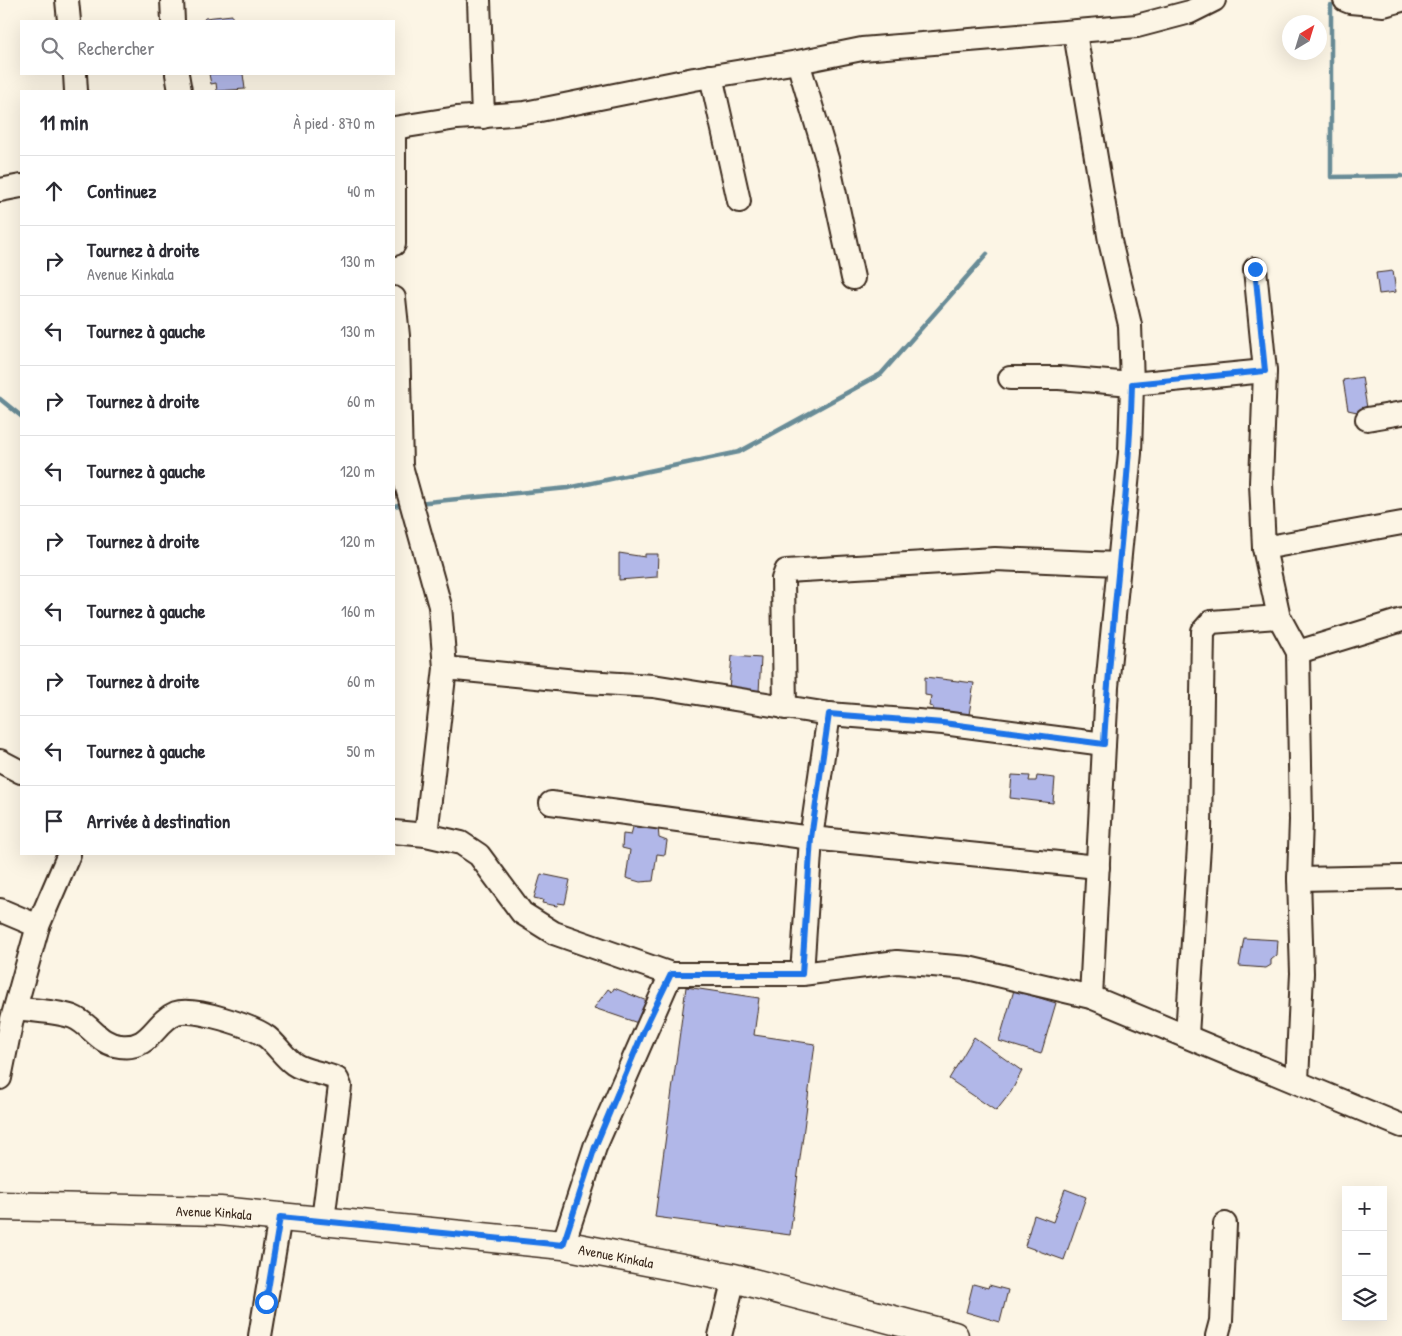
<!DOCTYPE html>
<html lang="fr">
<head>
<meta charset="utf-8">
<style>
  :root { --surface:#fff; --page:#f7f7f7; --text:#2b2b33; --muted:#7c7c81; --line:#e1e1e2 }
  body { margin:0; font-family:"Patrick Hand",sans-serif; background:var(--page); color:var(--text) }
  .controls { position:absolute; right:15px; bottom:15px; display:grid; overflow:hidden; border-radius:0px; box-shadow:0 5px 20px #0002 }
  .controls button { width:45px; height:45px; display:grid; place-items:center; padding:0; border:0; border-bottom:1px solid var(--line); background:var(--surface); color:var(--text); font:25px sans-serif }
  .compass { position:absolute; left:1282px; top:15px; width:45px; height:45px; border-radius:50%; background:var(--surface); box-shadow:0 5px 20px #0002; rotate:38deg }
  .stop { position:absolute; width:15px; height:15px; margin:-11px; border:4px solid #1a73e8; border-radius:50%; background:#fff }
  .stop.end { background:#1a73e8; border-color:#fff; box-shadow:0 1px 5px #0008 }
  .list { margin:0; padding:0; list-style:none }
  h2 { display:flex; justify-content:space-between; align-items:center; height:65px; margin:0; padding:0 20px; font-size:21px }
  h2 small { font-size:16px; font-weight:400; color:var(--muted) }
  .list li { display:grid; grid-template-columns:32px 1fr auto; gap:15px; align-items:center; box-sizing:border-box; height:70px; padding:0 20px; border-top:1px solid var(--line) }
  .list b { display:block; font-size:19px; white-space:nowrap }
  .list p { margin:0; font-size:16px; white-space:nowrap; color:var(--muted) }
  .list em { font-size:16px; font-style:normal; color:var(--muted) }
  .icon { flex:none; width:28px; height:28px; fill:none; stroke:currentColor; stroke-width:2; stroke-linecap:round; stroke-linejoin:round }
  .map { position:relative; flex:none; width:1402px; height:1336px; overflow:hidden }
  .search { position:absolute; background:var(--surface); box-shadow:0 5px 20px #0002; left:20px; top:20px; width:375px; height:55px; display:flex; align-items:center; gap:12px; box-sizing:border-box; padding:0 18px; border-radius:0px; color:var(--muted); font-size:19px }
  .panel { position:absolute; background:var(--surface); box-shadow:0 5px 20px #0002; left:20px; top:90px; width:375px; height:765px; border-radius:0px }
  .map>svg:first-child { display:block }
</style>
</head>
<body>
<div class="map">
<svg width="1402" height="1336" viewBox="0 0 1402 1336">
  <rect width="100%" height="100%" fill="#fcf5e5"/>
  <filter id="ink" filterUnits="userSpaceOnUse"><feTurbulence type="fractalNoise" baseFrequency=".02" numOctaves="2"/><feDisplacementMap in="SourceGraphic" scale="10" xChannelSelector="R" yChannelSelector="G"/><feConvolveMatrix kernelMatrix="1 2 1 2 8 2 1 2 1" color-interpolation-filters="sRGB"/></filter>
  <g filter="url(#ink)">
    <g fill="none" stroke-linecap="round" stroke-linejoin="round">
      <g stroke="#698c97" stroke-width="4.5">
        <path d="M1331,5V177L1402,176"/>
        <path d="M0,399L21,416"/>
        <path d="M417,503L568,488L739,452L881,374L987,254"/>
        <path d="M394,506L404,504"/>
      </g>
    </g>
    <g fill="#b1b7e8" stroke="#3b2a1e">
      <path d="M232,15V21H203L205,18Z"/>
      <path d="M209,74H243L245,89L217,91L216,83L211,84Z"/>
      <path d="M1393,271L1396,292L1379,294L1376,273Z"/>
      <path d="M1362,377L1367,408L1357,412L1348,410L1343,380Z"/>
      <path d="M619,553L645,557V554H658L657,577L619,580Z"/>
      <path d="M732,656L761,658L759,692L729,689Z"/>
      <path d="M925,677L974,683L968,721L933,715V707L929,706L931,696L925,695Z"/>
      <path d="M1012,775L1030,776L1029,781H1036L1037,776L1055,778L1053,803L1010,798Z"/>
      <path d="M634,823L658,827L659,838L667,841L665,855L657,854L653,881L640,882L626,878L630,850L622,848L623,834L631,835Z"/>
      <path d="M541,874L570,880L565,904L558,903L557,906L542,903L543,900L534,898Z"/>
      <path d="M1244,938L1278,940L1277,955L1271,960V965L1266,968L1239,966Z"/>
      <path d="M686,987L759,998L754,1035L815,1044L790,1235L655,1217Z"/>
      <path d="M614,988L647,1001L638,1023L594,1008L608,989L612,992Z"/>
      <path d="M1014,990L1056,1003L1041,1054L999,1041Z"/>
      <path d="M974,1037L1022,1071L1011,1092L996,1111L949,1079Z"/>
      <path d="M1065,1189L1086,1197L1064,1260L1025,1246L1034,1215L1053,1222Z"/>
      <path d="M973,1284L988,1288L989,1285L1008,1290L1000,1322L966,1312Z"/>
    </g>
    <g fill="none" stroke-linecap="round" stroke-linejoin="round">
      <g stroke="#3b2a1e" stroke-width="26">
        <g id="minor">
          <path d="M67,0L69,21"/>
          <path d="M172,0L173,21"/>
          <path d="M479,0L483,117"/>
          <path d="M1345,0L1350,2L1384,5L1402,0"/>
          <path d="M1075,33L1110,241L1130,325L1132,384L1130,453L1107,687L1091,997"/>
          <path d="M798,62L828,162L853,278"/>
          <path d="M75,74L76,91"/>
          <path d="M177,74L180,91"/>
          <path d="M711,76L739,201"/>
          <path d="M394,128L457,118L525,113L694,79L798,62L862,49L1137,26L1190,12L1214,0"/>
          <path d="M0,190L21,186"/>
          <path d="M394,244V128"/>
          <path d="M1255,269L1265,371L1261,483L1264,548L1279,617L1298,652L1301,820L1299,879L1302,973L1297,1081"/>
          <path d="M394,298L398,336L401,466L440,606L445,668L426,835"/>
          <path d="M1010,378H1059L1132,384L1265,371"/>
          <path d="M1367,419L1402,413"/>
          <path d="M1264,548L1402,523"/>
          <path d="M1298,652L1402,620"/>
          <path d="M445,668L586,682L653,686L829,714L943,723L1104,744"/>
          <path d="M785,708L783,579L786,571L995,559L1118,564"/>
          <path d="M0,761L21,772"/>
          <path d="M551,803L811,838L1098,867"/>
          <path d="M394,832L426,835L461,843L479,855L522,913L554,933L671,974H802L897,962L968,968L1091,997L1402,1126"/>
          <path d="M1299,879L1402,877"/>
          <path d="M0,910L38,926"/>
          <path d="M802,974L811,838L829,714"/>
          <path d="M16,1008C33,1011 58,1011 73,1017C91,1024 98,1044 120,1046C151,1050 154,1022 176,1013C194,1007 252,1026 267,1037C277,1045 284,1057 294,1064C305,1072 324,1072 337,1079L340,1086L323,1220"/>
          <path d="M1187,1035L1200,830L1203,631L1211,622L1279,617"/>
          <path d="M0,1078L12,1019L38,926L69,854"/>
          <path d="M563,1245L595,1147L671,974"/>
          <path d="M260,1336L280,1217"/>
          <path d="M720,1336L734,1278"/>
          <path d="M1217,1336L1221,1321L1225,1224"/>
        </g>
      </g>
      <g stroke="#3b2a1e" stroke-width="31">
        <g id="major">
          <path id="s1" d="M0,1206L220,1211L563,1245L734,1278L954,1336"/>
        </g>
      </g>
      <use href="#minor" stroke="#fcf5e5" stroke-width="22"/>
      <use href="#major" stroke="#fcf5e5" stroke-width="28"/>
    </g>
  </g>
  <g fill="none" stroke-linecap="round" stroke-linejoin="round" filter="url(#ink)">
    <path stroke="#1a73e8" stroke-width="6" d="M266,1302L280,1217L563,1245L595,1147L644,1030L671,974H802L811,838L829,714L943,723L1104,744C1110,623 1129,504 1132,384L1265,371L1255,269"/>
  </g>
  <g text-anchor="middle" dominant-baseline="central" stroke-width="4" stroke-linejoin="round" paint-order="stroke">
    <g font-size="14" fill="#3b2a1e" stroke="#fcf5e5">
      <text stroke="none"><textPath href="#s1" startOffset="214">Avenue Kinkala</textPath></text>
      <text stroke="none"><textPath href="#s1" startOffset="619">Avenue Kinkala</textPath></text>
    </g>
  </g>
</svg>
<div class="controls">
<button>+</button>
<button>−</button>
<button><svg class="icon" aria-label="layers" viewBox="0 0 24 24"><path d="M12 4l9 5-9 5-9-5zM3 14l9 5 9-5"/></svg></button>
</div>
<svg class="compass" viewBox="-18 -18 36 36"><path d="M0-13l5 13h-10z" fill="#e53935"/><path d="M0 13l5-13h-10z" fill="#7c7c81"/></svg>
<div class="stop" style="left:266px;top:1302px"></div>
<div class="stop end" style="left:1255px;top:269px"></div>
<div class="search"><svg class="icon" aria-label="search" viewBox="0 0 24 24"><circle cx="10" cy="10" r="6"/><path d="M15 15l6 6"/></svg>Rechercher</div>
<section class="panel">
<h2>11 min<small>À pied · 870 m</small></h2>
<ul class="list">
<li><svg class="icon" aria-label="ahead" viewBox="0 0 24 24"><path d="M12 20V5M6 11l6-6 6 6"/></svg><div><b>Continuez</b></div><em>40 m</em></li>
<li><svg class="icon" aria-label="right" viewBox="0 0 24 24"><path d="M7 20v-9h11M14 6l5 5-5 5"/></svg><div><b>Tournez à droite</b><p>Avenue Kinkala</p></div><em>130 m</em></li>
<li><svg class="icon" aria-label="left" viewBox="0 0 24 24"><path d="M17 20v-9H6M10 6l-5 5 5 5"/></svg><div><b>Tournez à gauche</b></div><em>130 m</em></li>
<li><svg class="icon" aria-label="right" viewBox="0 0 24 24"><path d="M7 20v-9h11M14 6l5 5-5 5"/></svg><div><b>Tournez à droite</b></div><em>60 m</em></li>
<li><svg class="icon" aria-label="left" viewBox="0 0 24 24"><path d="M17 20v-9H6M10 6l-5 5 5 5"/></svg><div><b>Tournez à gauche</b></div><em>120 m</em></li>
<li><svg class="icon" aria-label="right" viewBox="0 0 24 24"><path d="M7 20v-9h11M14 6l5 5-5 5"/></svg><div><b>Tournez à droite</b></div><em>120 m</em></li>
<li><svg class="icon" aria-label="left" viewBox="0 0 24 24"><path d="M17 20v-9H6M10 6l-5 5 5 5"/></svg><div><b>Tournez à gauche</b></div><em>160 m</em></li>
<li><svg class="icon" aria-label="right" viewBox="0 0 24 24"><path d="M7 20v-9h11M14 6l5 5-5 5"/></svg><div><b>Tournez à droite</b></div><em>60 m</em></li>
<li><svg class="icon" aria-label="left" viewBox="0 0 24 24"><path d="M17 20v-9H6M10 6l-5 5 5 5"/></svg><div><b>Tournez à gauche</b></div><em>50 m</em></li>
<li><svg class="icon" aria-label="arrive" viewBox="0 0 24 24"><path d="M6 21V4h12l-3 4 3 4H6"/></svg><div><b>Arrivée à destination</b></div></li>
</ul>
</section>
</div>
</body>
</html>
